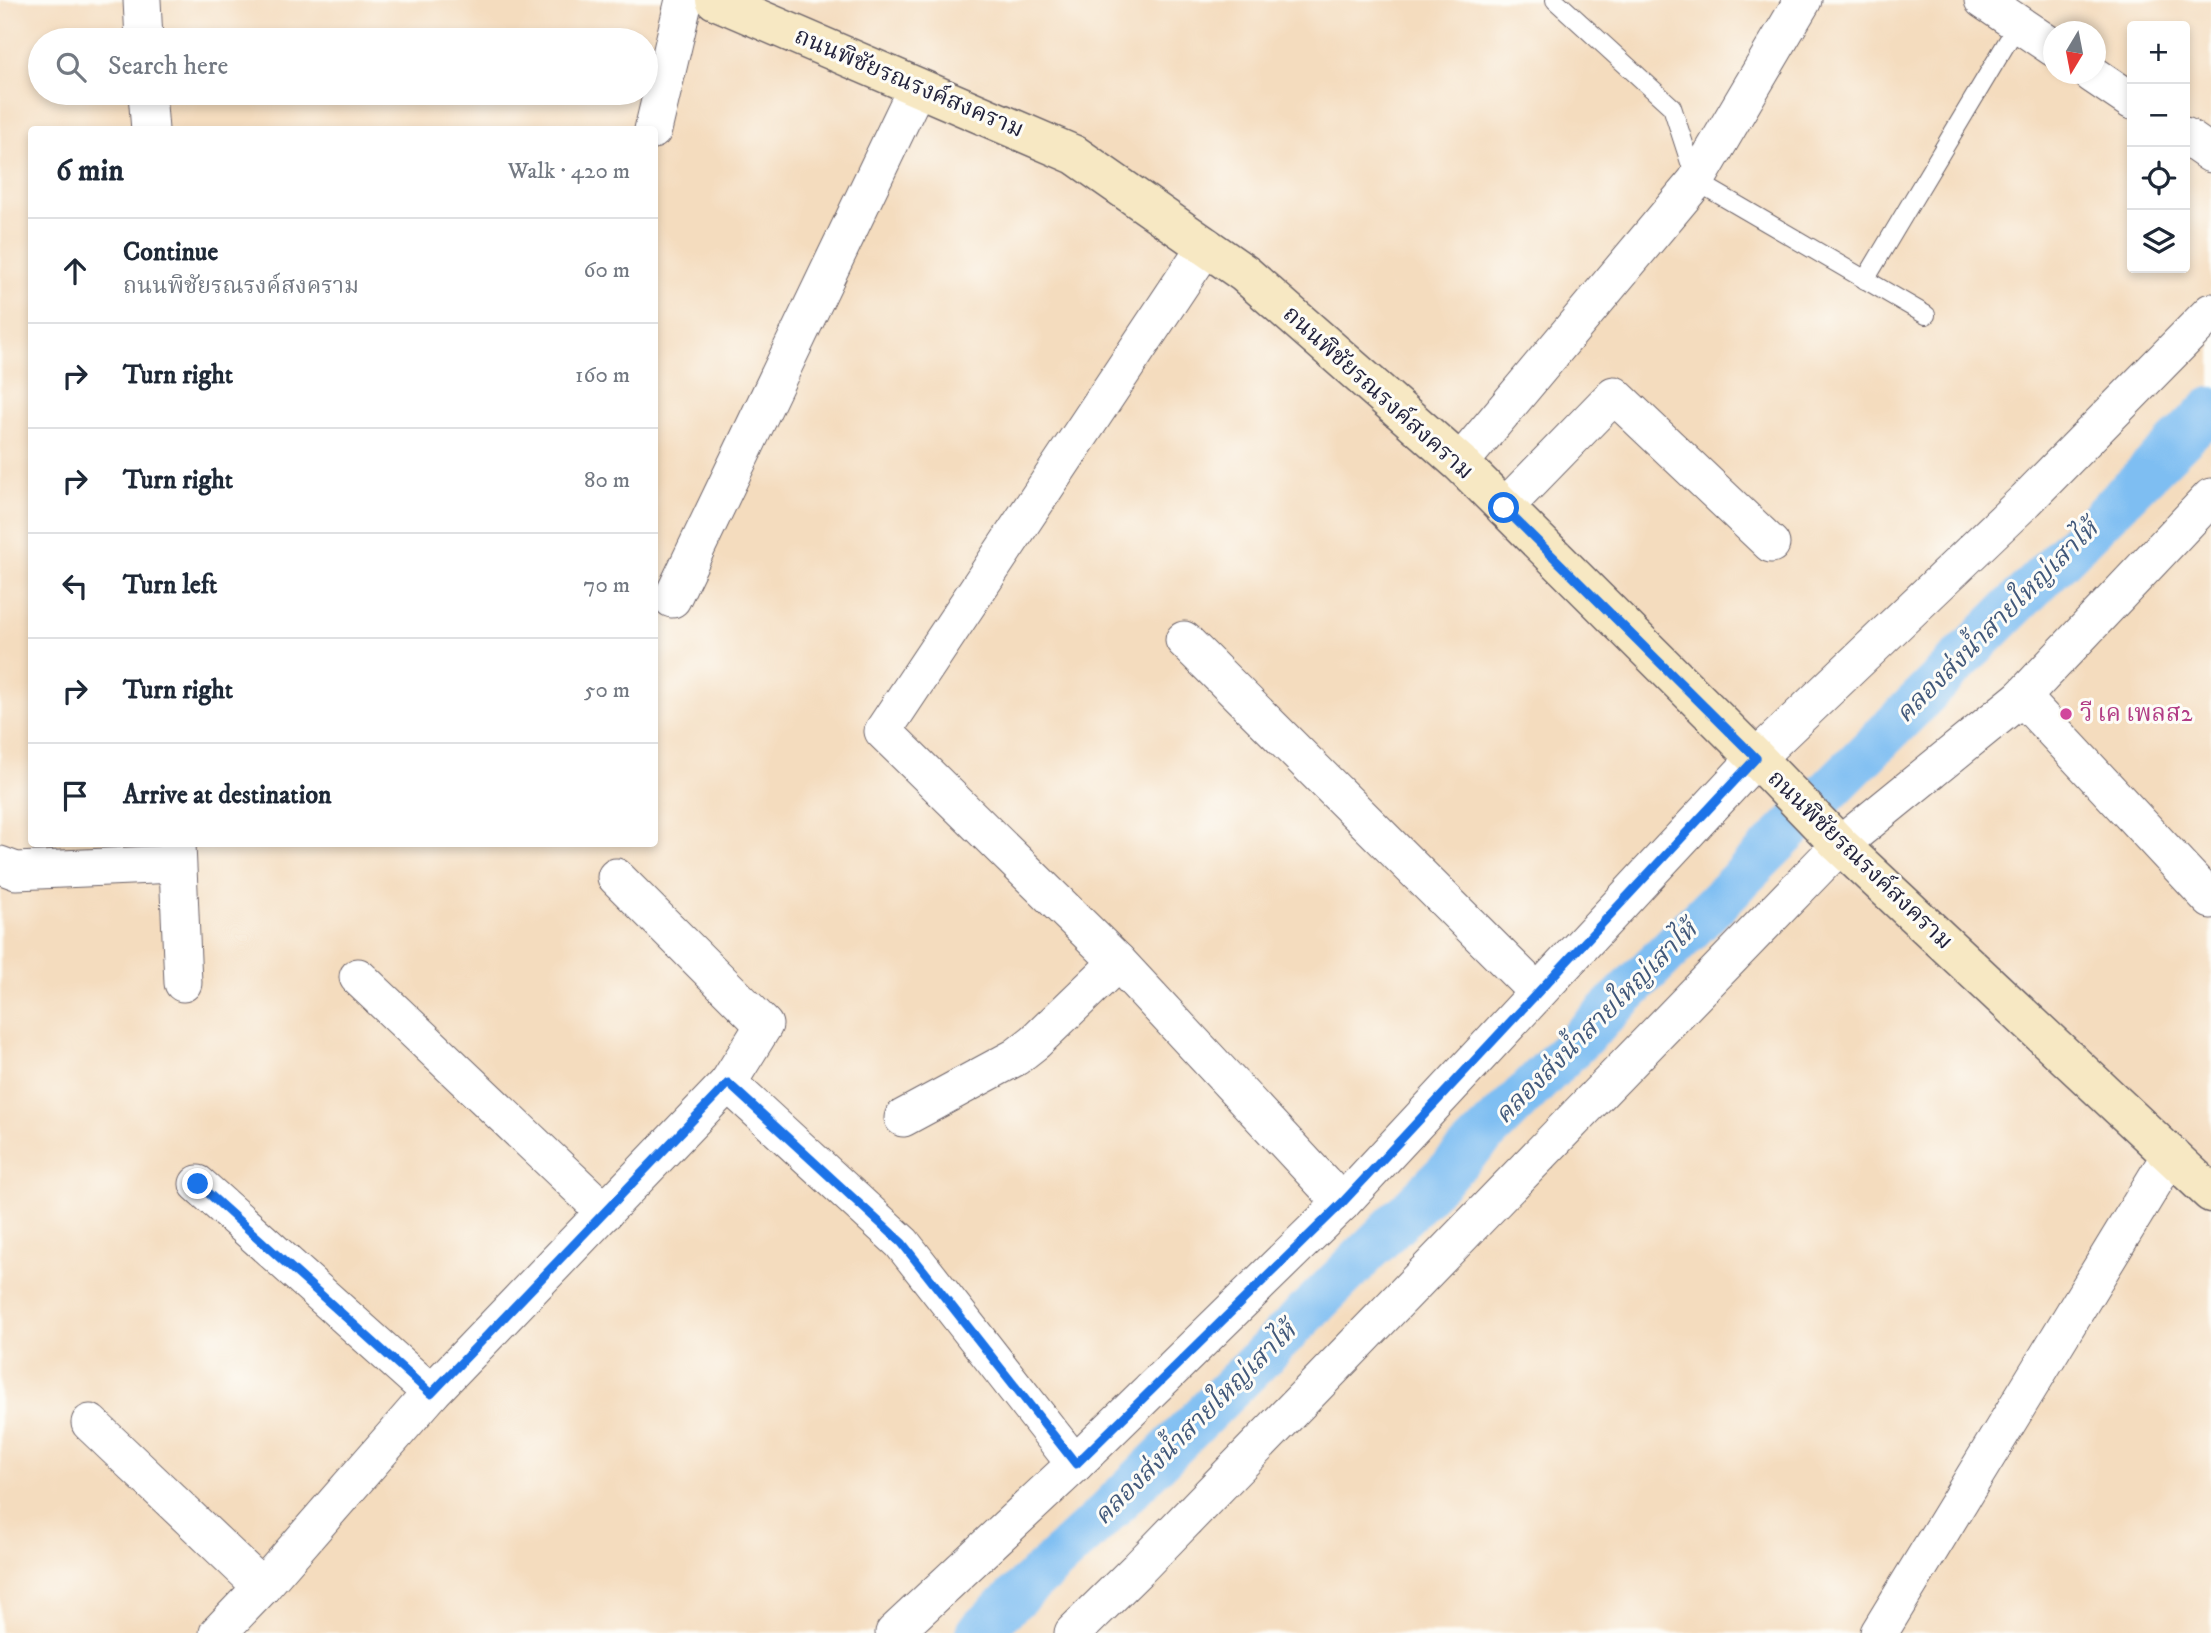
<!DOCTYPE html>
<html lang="en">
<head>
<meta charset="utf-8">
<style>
  :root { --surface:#fff; --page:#f6f6f7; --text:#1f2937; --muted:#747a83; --line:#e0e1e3 }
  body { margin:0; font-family:"IM FELL DW Pica","Noto Serif Thai",serif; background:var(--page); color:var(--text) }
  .controls { position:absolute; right:21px; top:21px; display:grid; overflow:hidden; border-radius:7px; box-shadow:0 4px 10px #0003 }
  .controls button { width:63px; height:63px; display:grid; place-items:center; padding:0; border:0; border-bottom:2px solid var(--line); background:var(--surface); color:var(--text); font:35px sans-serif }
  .compass { position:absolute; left:2043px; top:21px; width:63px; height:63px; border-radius:50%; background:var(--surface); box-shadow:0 4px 10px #0003; rotate:190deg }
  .stop { position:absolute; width:21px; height:21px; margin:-16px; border:5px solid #1a73e8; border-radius:50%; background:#fff }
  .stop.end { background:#1a73e8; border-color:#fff; box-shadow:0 2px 7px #0008 }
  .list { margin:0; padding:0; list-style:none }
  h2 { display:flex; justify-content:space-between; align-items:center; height:91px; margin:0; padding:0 28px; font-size:30px }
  h2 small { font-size:23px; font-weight:400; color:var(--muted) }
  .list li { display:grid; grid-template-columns:46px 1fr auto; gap:21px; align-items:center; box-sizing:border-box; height:105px; padding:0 28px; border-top:2px solid var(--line) }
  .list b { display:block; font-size:26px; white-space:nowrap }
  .list p { margin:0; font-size:23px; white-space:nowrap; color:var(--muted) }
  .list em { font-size:23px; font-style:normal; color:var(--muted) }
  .icon { flex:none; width:38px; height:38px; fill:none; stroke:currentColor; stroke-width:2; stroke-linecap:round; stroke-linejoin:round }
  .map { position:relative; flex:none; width:2211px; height:1633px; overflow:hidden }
  .search { position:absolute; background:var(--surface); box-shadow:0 4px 10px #0003; left:28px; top:28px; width:630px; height:77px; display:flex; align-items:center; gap:18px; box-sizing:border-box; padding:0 24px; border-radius:38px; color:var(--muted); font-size:26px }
  .panel { position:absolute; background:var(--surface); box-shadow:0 4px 10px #0003; left:28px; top:126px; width:630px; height:721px; border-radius:7px }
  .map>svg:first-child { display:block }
</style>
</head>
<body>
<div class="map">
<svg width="2211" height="1633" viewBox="0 0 2211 1633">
  <rect width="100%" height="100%" fill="#fdfcf7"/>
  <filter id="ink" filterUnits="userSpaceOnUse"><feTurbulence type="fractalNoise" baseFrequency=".0143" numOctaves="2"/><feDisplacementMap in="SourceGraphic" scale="14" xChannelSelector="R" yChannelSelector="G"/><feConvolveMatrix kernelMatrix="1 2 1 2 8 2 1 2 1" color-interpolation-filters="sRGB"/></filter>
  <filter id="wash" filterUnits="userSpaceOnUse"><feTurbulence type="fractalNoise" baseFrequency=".00686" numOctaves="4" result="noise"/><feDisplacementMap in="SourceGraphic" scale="28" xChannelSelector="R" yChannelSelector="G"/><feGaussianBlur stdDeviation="1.57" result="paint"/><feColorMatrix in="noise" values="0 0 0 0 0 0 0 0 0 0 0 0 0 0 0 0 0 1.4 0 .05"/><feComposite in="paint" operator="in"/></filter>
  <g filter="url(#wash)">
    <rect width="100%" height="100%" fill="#f4dcbe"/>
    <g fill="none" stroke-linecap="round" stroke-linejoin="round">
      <path stroke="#7ebef2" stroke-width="44" d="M977,1633L1095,1524L2211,409"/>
    </g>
  </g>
  <g filter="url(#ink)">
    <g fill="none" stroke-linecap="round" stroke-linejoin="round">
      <g stroke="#6c6369" stroke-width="20">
        <g id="lane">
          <path d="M1555,0L1672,107L1696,181L1926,315"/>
          <path d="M1865,280L2018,24"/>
        </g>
      </g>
      <g stroke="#6c6369" stroke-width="39">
        <g id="street">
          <path d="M142,0L144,40"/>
          <path d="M1983,0L2054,48"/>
          <path d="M2092,74L2132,101"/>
          <path d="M147,93L150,130"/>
          <path d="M653,130L684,0"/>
          <path d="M2185,136L2211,154"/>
          <path d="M1206,246L883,731L1118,962L1342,1203"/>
          <path d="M1460,463L1696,181L1803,0"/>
          <path d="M1504,508L1614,395L1771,544"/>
          <path d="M672,599L917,87"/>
          <path d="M1184,640L1537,992"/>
          <path d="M2022,697L2211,900"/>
          <path d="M177,844L183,983"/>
          <path d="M0,865L16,871L176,864"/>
          <path d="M616,877L764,1025L728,1083"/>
          <path d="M358,977L605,1212"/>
          <path d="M903,1118L1016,1057L1035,1042L1118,962"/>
          <path d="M198,1184L431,1393"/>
          <path d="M90,1423L262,1587"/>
          <path d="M218,1633L262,1587L431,1393L728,1083L902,1243L1075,1464"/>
          <path d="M894,1633L1075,1464L1342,1203L1756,758L2026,500L2211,312"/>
          <path d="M1073,1633L1138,1569L1840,845L2022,697L2211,497"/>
          <path d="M1879,1633L2171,1154"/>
        </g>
      </g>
      <g stroke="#6c6369" stroke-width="41">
        <path id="secondary" d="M715,0L1075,155L1245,274L1460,463L1756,758L1840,845L2211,1193"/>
      </g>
      <use href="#lane" stroke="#fff" stroke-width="18"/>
      <use href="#street" stroke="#fff" stroke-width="37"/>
      <use href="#secondary" stroke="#f7e8c3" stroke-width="38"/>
    </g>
  </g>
  <g fill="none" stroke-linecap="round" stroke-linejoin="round" filter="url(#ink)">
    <path stroke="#1a73e8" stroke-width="9" d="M198,1184L431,1394L728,1083L902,1243L1076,1464L1342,1203L1756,758L1504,508"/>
  </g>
  <circle fill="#d1479c" stroke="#fdfcf7" stroke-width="2.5" cx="2066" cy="714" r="7"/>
  <g text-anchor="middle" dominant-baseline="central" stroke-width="6" stroke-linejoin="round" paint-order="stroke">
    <g font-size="24" fill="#22223b" stroke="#fdfcf7">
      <text transform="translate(909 83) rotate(23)">ถนนพิชัยรณรงค์สงคราม</text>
      <text transform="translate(1378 393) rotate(42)">ถนนพิชัยรณรงค์สงคราม</text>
      <text transform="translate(1860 860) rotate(44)">ถนนพิชัยรณรงค์สงคราม</text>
    </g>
    <g font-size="24" fill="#b23c85" stroke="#fdfcf7" text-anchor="start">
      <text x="2080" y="714">วี เค เพลส2</text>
    </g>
    <g font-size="26" font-style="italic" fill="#42597b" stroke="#fdfcf7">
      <text transform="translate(1997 622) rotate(-45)">คลองส่งน้ำสายใหญ่เสาไห้</text>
      <text transform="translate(1596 1023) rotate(-45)">คลองส่งน้ำสายใหญ่เสาไห้</text>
      <text transform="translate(1195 1424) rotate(-45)">คลองส่งน้ำสายใหญ่เสาไห้</text>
    </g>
  </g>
</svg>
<div class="controls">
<button>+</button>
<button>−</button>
<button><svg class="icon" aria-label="locate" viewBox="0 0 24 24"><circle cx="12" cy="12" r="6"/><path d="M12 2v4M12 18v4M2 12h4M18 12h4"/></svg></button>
<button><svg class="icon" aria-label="layers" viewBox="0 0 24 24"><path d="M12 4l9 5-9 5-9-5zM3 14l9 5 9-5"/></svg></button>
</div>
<svg class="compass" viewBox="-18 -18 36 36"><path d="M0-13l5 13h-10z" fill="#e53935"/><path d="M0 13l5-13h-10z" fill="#747a83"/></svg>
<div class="stop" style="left:1504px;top:508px"></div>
<div class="stop end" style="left:198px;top:1184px"></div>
<div class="search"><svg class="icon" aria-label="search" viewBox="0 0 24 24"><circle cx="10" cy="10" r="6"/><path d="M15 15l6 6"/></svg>Search here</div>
<section class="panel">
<h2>6 min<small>Walk · 420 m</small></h2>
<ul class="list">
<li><svg class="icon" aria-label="ahead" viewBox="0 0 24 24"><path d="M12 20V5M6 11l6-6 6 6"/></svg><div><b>Continue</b><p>ถนนพิชัยรณรงค์สงคราม</p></div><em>60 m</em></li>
<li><svg class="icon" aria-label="right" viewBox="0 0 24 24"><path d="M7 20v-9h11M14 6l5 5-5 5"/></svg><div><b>Turn right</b></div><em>160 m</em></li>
<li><svg class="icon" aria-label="right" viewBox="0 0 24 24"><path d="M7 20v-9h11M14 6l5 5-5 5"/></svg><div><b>Turn right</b></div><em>80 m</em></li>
<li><svg class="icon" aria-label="left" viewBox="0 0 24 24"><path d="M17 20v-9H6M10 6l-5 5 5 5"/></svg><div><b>Turn left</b></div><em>70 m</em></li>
<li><svg class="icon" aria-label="right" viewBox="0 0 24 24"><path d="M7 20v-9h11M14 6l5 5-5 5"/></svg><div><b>Turn right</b></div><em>50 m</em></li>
<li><svg class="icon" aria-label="arrive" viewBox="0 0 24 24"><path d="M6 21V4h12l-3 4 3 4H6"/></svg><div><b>Arrive at destination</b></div></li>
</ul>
</section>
</div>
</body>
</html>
